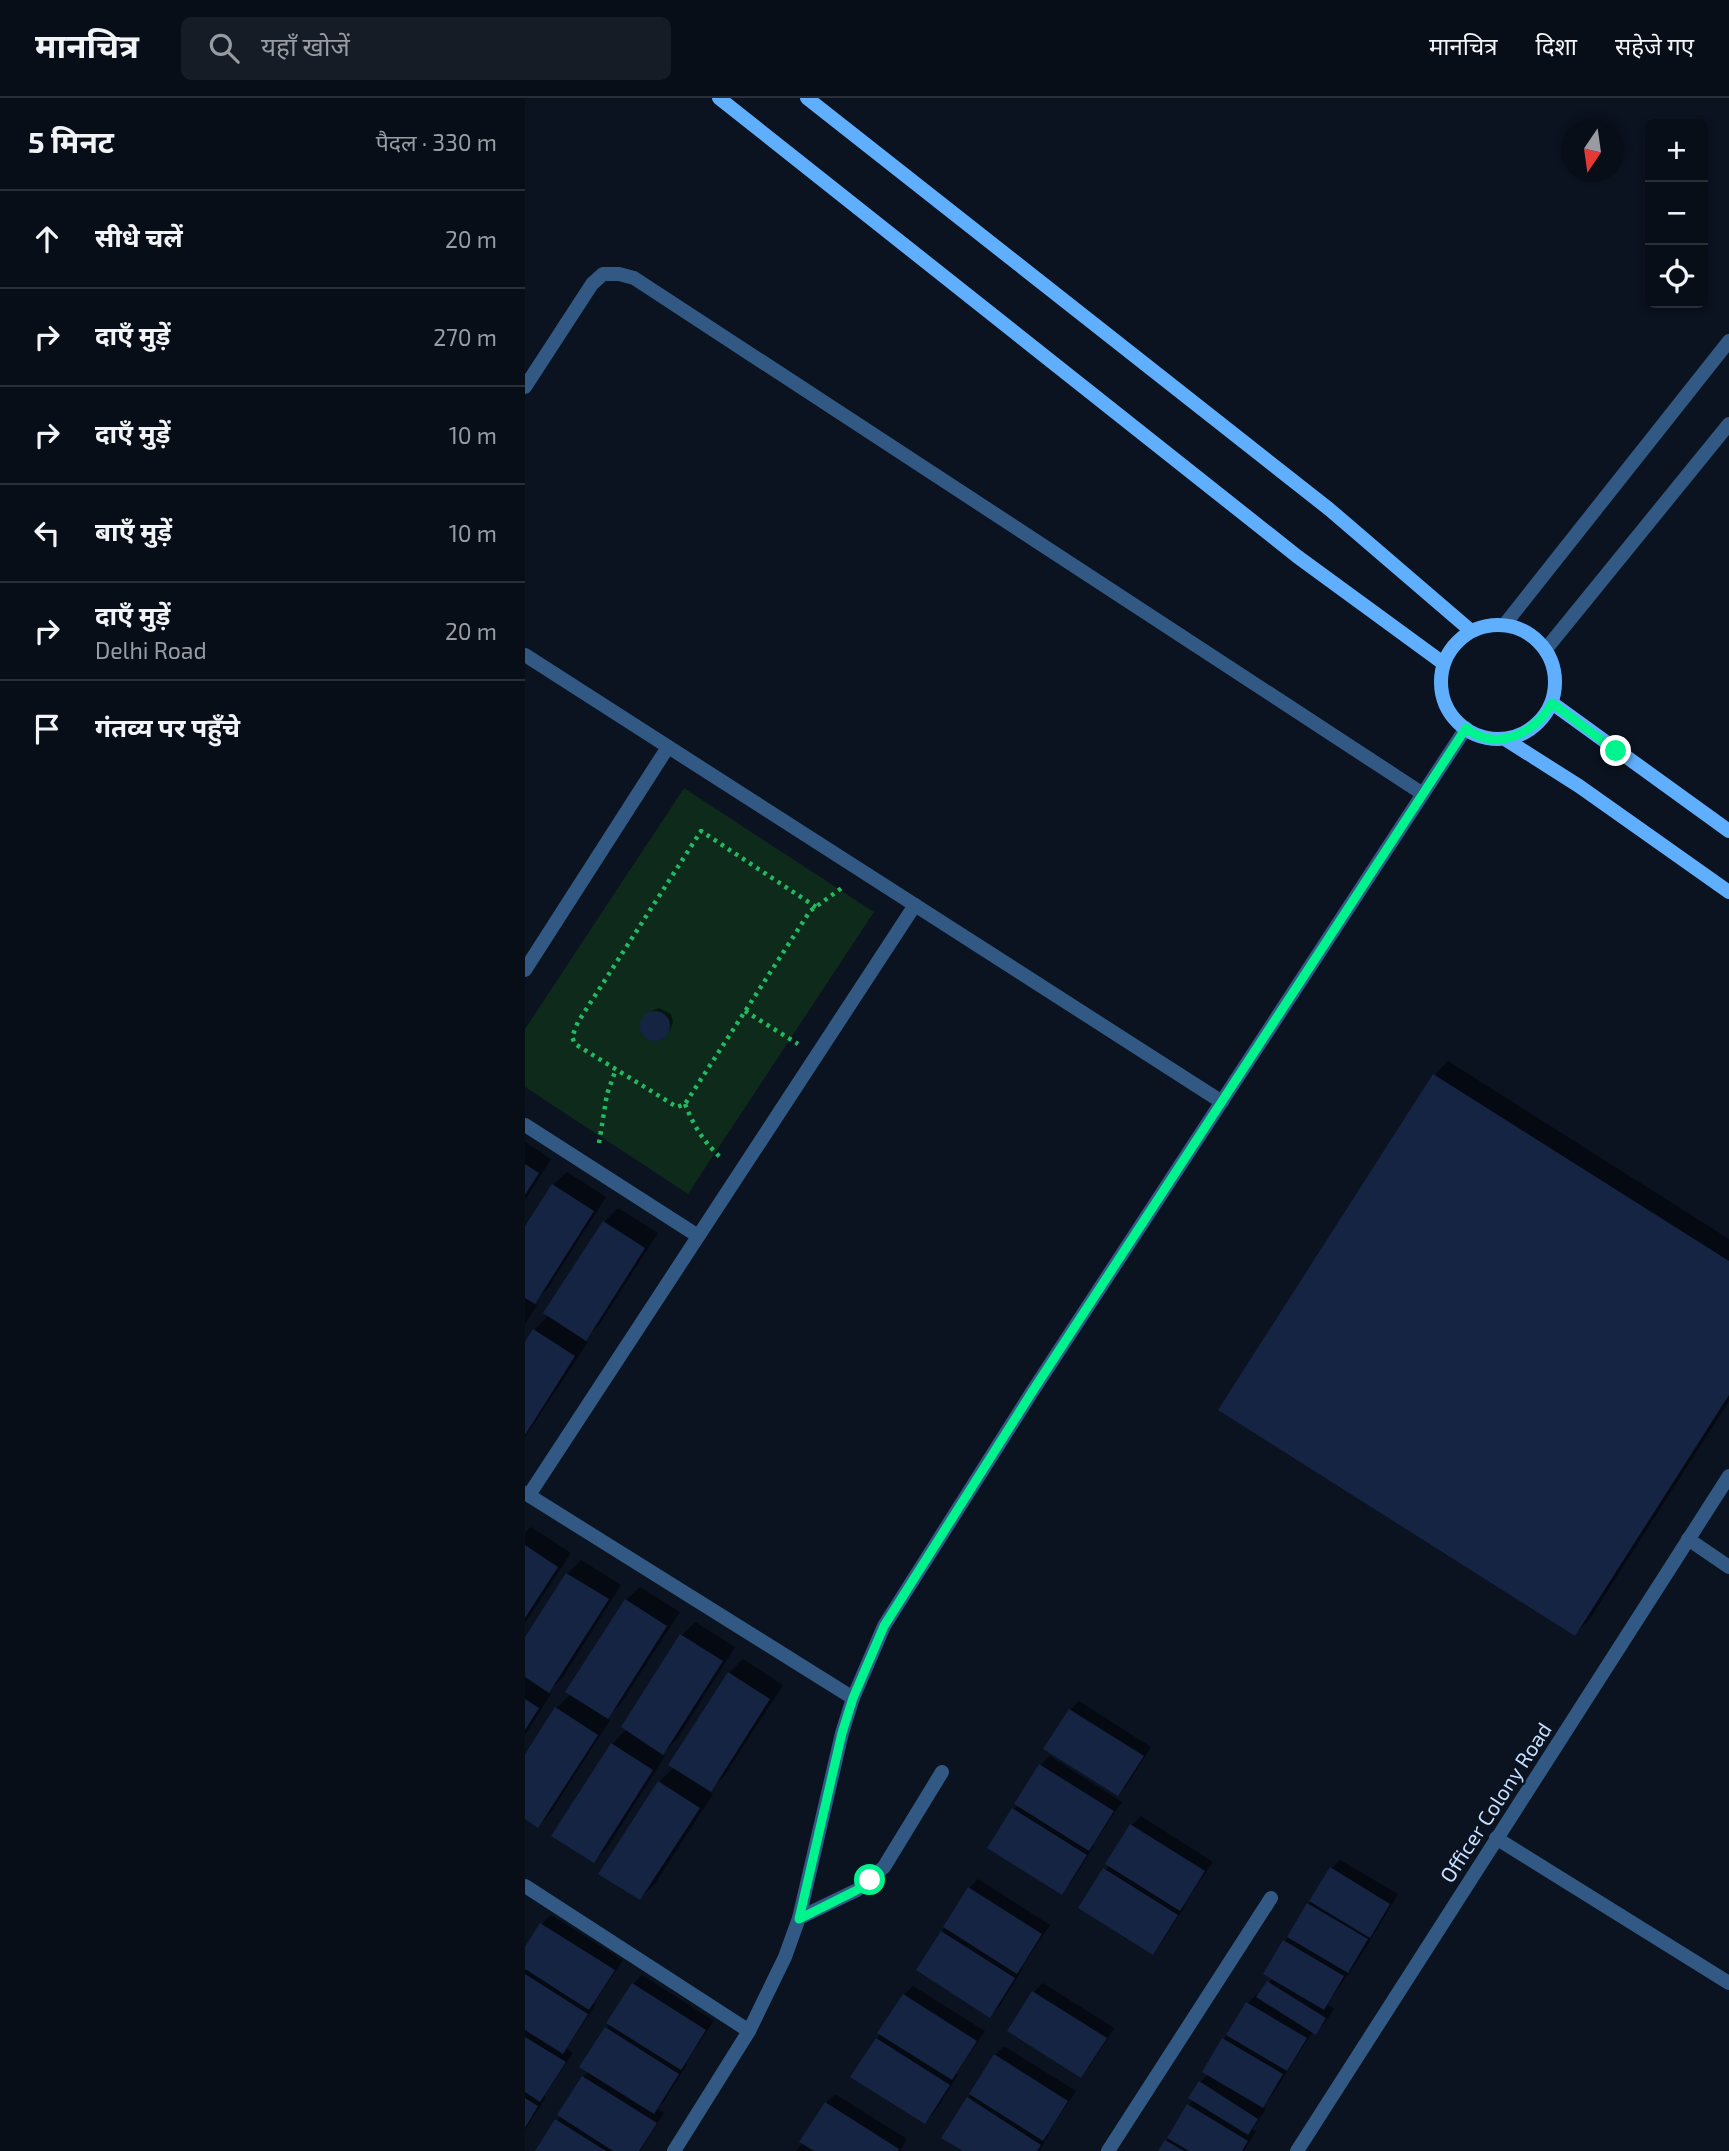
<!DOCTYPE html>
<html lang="hi">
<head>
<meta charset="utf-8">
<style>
  :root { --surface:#080e18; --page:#161c25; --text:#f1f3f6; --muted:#989ca2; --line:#292e37 }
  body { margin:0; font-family:"Exo 2","Noto Sans Devanagari",sans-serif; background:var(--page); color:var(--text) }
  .controls { position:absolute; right:21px; top:21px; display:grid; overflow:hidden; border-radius:10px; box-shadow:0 4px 10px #0003 }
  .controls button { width:63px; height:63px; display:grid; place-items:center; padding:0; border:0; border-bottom:2px solid var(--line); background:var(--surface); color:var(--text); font:35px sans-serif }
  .compass { position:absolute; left:1036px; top:21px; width:63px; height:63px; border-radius:50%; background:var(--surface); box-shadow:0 4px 10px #0003; rotate:193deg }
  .stop { position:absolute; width:21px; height:21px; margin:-16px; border:5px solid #00f48d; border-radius:50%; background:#fff }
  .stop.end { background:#00f48d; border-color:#fff; box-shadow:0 2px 7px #0008 }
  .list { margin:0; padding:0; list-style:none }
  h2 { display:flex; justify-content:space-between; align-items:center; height:91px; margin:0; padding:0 28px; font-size:30px }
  h2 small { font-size:23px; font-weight:400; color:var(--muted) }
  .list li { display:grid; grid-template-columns:46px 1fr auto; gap:21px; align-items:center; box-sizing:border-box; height:98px; padding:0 28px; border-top:2px solid var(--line) }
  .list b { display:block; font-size:26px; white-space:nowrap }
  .list p { margin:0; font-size:23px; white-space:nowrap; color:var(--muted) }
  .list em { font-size:23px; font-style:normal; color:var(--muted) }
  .icon { flex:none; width:38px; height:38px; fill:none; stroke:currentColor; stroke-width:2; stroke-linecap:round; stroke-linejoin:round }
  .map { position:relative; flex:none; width:1204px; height:2053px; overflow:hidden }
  header { display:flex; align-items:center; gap:42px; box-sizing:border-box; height:98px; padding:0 35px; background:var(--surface); border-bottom:2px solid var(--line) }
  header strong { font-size:33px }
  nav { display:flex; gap:38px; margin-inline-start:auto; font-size:24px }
  .search { width:490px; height:63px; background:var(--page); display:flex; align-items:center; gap:18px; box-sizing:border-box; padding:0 24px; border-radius:10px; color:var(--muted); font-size:26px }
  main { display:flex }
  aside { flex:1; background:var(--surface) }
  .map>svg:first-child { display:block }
</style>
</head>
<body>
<header>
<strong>मानचित्र</strong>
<div class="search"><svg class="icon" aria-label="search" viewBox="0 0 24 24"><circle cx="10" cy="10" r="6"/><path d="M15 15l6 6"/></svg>यहाँ खोजें</div>
<nav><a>मानचित्र</a><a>दिशा</a><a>सहेजे गए</a></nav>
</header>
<main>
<aside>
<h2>5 मिनट<small>पैदल · 330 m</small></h2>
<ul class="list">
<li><svg class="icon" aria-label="ahead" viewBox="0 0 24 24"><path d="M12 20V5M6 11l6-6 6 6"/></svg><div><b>सीधे चलें</b></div><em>20 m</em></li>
<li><svg class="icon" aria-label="right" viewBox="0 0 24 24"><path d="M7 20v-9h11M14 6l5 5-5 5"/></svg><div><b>दाएँ मुड़ें</b></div><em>270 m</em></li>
<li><svg class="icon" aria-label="right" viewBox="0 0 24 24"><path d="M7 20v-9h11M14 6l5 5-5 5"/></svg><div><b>दाएँ मुड़ें</b></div><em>10 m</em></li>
<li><svg class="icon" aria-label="left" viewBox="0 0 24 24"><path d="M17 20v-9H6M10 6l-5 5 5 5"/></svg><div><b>बाएँ मुड़ें</b></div><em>10 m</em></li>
<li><svg class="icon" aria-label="right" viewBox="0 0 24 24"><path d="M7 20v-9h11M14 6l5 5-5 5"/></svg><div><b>दाएँ मुड़ें</b><p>Delhi Road</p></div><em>20 m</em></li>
<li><svg class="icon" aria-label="arrive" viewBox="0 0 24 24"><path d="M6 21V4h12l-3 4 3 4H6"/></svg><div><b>गंतव्य पर पहुँचे</b></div></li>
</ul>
</aside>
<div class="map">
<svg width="1204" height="2053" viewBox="0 0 1204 2053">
  <rect width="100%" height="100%" fill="#0b1220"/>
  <path fill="#0d2a1a" d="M159,690L349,814L163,1096L0,989V931Z"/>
  <g fill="#0007">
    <path d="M134,910L146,916L148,924L145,932L137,940H124L118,935L117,926L126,913Z"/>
    <path d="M923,963L1204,1141V1303L1064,1522L1050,1536L910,977Z"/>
    <path d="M0,1044L26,1061L0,1102Z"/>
    <path d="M42,1074L81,1099L23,1190L8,1205L12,1207L0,1226V1131L28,1087Z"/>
    <path d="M93,1110L133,1135L74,1227L59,1242L63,1244L0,1339V1247L9,1232L24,1217L79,1124Z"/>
    <path d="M6,1429L46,1455L0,1525V1435Z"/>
    <path d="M56,1462L96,1487L38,1579L23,1594L26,1596L0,1637V1542L42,1476Z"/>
    <path d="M115,1489L155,1514L96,1605L81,1620L85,1622L26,1714L13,1728L0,1719V1660L31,1610L46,1596L101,1502Z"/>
    <path d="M170,1524L210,1549L152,1641L137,1656L140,1658L82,1750L68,1763L87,1646L102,1631L157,1537Z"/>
    <path d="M218,1561L258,1587L199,1678L184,1693L188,1696L129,1787L115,1800L134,1684L149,1669L204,1575Z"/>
    <path d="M554,1603L626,1649L602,1687L593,1696L545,1612Z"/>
    <path d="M525,1658L597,1704L568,1747L569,1748L545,1786L536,1795L489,1711L493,1707L516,1667Z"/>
    <path d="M616,1718L688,1764L659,1807L660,1808L636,1846L627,1855L556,1809L584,1767L607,1727Z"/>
    <path d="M815,1762L873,1796L832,1864L802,1906L809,1911L799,1926L790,1935L788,1933L746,1999L737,2009L741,2011L727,2031L731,2033L719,2053H635L664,2007L669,2001L675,1984L684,1976L699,1941L723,1905L732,1896L735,1898L748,1879L740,1875L806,1771Z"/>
    <path d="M453,1781L525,1827L497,1869L498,1870L474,1909L465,1918L417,1834L444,1790Z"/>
    <path d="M26,1817L98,1862L69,1905L71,1906L46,1944L41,1950L48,1955L19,1998L21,1999L0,2032V1852L17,1826Z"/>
    <path d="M117,1877L189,1923L160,1965L162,1966L138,2005L132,2010L139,2015L115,2053H12L36,2018L34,2017L58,1979L64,1973L56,1968L85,1925L108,1886Z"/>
    <path d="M518,1885L589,1930L565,1968L556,1977L509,1894Z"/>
    <path d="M388,1888L460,1933L431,1976L433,1977L409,2015L400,2024L352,1941L379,1897Z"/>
    <path d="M479,1948L551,1993L522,2036L524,2037L514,2053H441L443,2000L470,1957Z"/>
    <path d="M310,1996L382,2041L375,2053H271L279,2044L301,2005Z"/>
  </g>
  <g fill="#152442">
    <circle cx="130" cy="928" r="15"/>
    <path d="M908,976L1204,1163V1297L1050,1538L693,1312Z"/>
    <path d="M0,1066L14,1075L0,1097Z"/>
    <path d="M27,1086L69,1113L10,1206L0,1200V1128Z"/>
    <path d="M78,1123L120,1150L61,1243L18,1215Z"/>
    <path d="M8,1231L50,1258L0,1337V1244Z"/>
    <path d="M0,1447L33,1469L0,1520Z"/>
    <path d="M41,1475L84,1501L24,1595L0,1579V1539Z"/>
    <path d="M100,1501L142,1528L83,1621L40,1594Z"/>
    <path d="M155,1536L198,1563L138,1657L96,1629Z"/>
    <path d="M203,1574L245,1601L186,1694L143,1667Z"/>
    <path d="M0,1601L14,1610L0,1632Z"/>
    <path d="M30,1609L73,1637L13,1730L0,1721V1656Z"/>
    <path d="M544,1611L619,1658L593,1698L518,1651Z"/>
    <path d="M86,1645L128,1672L69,1765L26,1738Z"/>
    <path d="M514,1666L589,1713L564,1753L489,1706Z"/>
    <path d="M133,1683L175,1710L115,1802L73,1776Z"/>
    <path d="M487,1710L562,1757L537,1797L462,1750Z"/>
    <path d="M605,1726L680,1773L655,1813L580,1766Z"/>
    <path d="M805,1769L865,1806L845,1840L784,1803Z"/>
    <path d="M578,1770L653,1817L628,1857L553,1810Z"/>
    <path d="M443,1789L517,1836L492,1876L418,1829Z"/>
    <path d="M782,1805L843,1841L823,1875L762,1839Z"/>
    <path d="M15,1825L90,1872L64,1912L0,1871V1849Z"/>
    <path d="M416,1833L490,1880L465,1920L391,1872Z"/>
    <path d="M758,1842L819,1878L799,1912L738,1876Z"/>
    <path d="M0,1876L63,1916L38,1956L0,1932Z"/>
    <path d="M742,1883L801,1920L791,1937L731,1899Z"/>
    <path d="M107,1885L181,1932L156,1972L81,1925Z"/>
    <path d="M507,1893L582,1940L556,1980L482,1933Z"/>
    <path d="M378,1896L452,1943L427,1982L352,1935Z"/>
    <path d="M721,1904L782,1940L762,1973L701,1937Z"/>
    <path d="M80,1929L154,1976L129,2016L54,1969Z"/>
    <path d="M0,1939L41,1964L15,2004L0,1994Z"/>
    <path d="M351,1940L425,1987L400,2026L325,1979Z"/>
    <path d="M697,1940L758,1976L738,2010L677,1974Z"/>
    <path d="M469,1956L543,2003L518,2043L444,1996Z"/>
    <path d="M57,1978L132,2025L114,2053H88L32,2017Z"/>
    <path d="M674,1983L733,2021L723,2037L663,2000Z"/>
    <path d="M442,1999L516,2047L512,2053H438L416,2040Z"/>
    <path d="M0,2000L13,2008L0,2030Z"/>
    <path d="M300,2004L374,2051L373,2053H289L274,2044Z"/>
    <path d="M662,2006L723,2043L717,2053H664L642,2040Z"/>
    <path d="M30,2021L81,2053H10Z"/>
    <path d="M640,2042L659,2053H633Z"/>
  </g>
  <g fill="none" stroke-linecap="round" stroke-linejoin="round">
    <g stroke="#23b962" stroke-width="4.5" stroke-dasharray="3.5 5" stroke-linecap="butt">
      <path d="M291,809L176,733L53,924L47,939L50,946L152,1009L160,1006L285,813L318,789"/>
      <path d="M220,913L273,946"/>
      <path d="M160,1006C168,1027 179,1044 195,1059"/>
      <path d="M74,1045L82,996L91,971"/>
    </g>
    <g stroke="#315983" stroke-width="14">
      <path d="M0,289L67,186L78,176H94L109,180L898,696"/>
      <path d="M980,526L1204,243"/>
      <path d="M1021,551L1204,326"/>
      <path d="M0,557L697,1004"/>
      <path d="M0,872L143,649"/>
      <path d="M0,1027L173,1138"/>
      <path d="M0,1395L328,1600"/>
      <path d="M4,1397L390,807"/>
      <path d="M1163,1441L1204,1469"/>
      <path d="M971,1740L1204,1885"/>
      <path d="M0,1788L224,1933"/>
      <path d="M274,1820L332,1792L359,1769L417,1674"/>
      <path d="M149,2053L224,1933L260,1859L274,1820L317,1635L328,1600L359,1528L507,1294L941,630"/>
      <path d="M583,2053L746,1800"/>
      <path d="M772,2053L1204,1378"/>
    </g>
    <g stroke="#60afff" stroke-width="14">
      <path d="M194,0L773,459L918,565"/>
      <path d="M282,0L804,411L945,532"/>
      <circle cx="973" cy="584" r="57"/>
      <path d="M1027,605L1204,733"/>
      <path d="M980,641L1054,688L1204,794"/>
    </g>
  </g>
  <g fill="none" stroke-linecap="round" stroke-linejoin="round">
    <path stroke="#00f48d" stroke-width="9" d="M345,1782L332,1792L274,1821L317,1635L328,1600L359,1528L507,1294L941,630C971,655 1011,635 1027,605L1091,653"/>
  </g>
  <g text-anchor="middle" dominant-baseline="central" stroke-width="5" stroke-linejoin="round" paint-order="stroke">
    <g font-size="21" fill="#c9dfff" stroke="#0b1220">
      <text transform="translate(970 1704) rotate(-57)">Officer Colony Road</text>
    </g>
  </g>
</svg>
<div class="controls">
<button>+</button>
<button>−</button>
<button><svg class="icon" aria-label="locate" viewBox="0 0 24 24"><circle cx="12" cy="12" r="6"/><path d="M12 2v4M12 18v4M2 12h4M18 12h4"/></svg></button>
</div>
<svg class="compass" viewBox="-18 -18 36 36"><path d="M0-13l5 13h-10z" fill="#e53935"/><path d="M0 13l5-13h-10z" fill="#989ca2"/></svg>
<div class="stop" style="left:345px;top:1782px"></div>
<div class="stop end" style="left:1091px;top:653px"></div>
</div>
</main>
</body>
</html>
